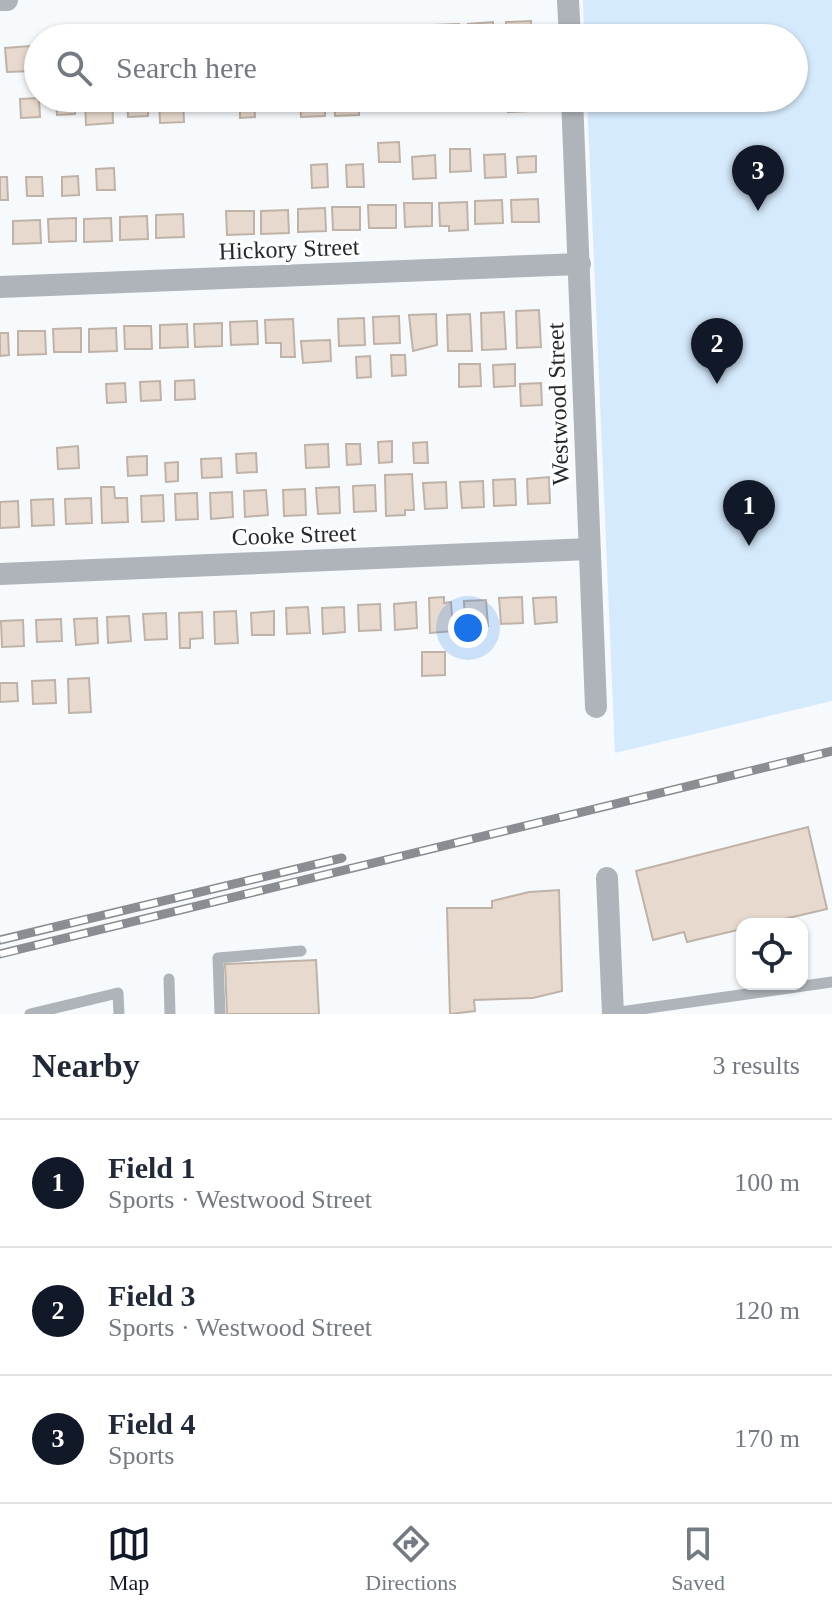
<!DOCTYPE html>
<html lang="en">
<head>
<meta charset="utf-8">
<style>
  :root { --surface:#fff; --page:#f2f2f3; --text:#1f2937; --muted:#747a83; --line:#e0e1e3; --accent:#111827 }
  body { margin:0; font-family:"Times New Roman",serif; background:var(--page); color:var(--text) }
  .controls { position:absolute; right:24px; bottom:24px; display:grid; overflow:hidden; border-radius:16px; box-shadow:0 2px 6px #0004 }
  .controls button { width:72px; height:72px; display:grid; place-items:center; padding:0; border:0; border-bottom:2px solid var(--line); background:var(--surface); color:var(--text); font:40px sans-serif }
  .you { position:absolute; left:468px; top:628px; width:28px; height:28px; margin:-20px; border:6px solid #fff; border-radius:50%; background:#1a73e8; box-shadow:0 0 0 12px #1a73e833 }
  .badge { display:grid; place-items:center; width:52px; height:52px; border-radius:50%; background:var(--accent); color:#fff; font-size:26px; font-weight:700 }
  .pin { position:absolute; translate:-50% -66px; filter:drop-shadow(0 2px 4px #0008) }
  .pin::after { content:''; position:absolute; top:42px; width:28px; height:24px; background:inherit; clip-path:polygon(0 0,100% 0,50% 100%) }
  .list { margin:0; padding:0; list-style:none }
  h2 { display:flex; justify-content:space-between; align-items:center; height:104px; margin:0; padding:0 32px; font-size:34px }
  h2 small { font-size:26px; font-weight:400; color:var(--muted) }
  .list li { display:grid; grid-template-columns:52px 1fr auto; gap:24px; align-items:center; box-sizing:border-box; height:128px; padding:0 32px; border-top:2px solid var(--line) }
  .list b { display:block; font-size:30px; white-space:nowrap }
  .list p { margin:0; font-size:26px; white-space:nowrap; color:var(--muted) }
  .list em { font-size:26px; font-style:normal; color:var(--muted) }
  .icon { flex:none; width:44px; height:44px; fill:none; stroke:currentColor; stroke-width:2; stroke-linecap:round; stroke-linejoin:round }
  .map { position:relative; flex:none; width:832px; height:1014px; overflow:hidden }
  .search { position:absolute; background:var(--surface); box-shadow:0 2px 6px #0004; left:24px; right:24px; top:24px; height:88px; display:flex; align-items:center; gap:20px; box-sizing:border-box; padding:0 28px; border-radius:44px; color:var(--muted); font-size:30px }
  .sheet { height:488px; background:var(--surface) }
  nav { display:flex; justify-content:space-around; align-items:center; box-sizing:border-box; height:112px; border-top:2px solid var(--line); background:var(--surface); font-size:22px; color:var(--muted) }
  nav a { display:grid; justify-items:center; gap:4px }
  nav .on { color:var(--accent) }
  .map>svg:first-child { display:block }
</style>
</head>
<body>
<div class="map">
<svg width="832" height="1014" viewBox="0 0 832 1014">
  <rect width="100%" height="100%" fill="#f7fafd"/>
  <path fill="#d5eafc" d="M583,0H832V701L615,753L587,98H794V38H584Z"/>
  <g fill="#e7d9cd" stroke="#bfb2a6" stroke-width="2">
    <path d="M531,21V38H506V22Z"/>
    <path d="M493,22L494,38H469L468,24Z"/>
    <path d="M459,24L460,38H435L434,25Z"/>
    <path d="M423,26L424,38H399L398,27Z"/>
    <path d="M389,30V38H364V32Z"/>
    <path d="M30,46L32,71L7,72L5,48Z"/>
    <path d="M39,98L40,117L21,118L20,99Z"/>
    <path d="M56,98H75V114L57,115Z"/>
    <path d="M85,98H112L113,123L86,125Z"/>
    <path d="M127,98H148V116L128,117Z"/>
    <path d="M159,98H183L184,122L160,123Z"/>
    <path d="M300,98H325V116L301,117Z"/>
    <path d="M334,98H359V115L335,116Z"/>
    <path d="M507,98H529V111L508,112Z"/>
    <path d="M254,99L255,117L240,118V100Z"/>
    <path d="M399,142L400,162H379L378,143Z"/>
    <path d="M450,149H470L471,171L450,172Z"/>
    <path d="M505,154L506,177L485,178L484,155Z"/>
    <path d="M435,155L436,178L413,179L412,157Z"/>
    <path d="M536,156V172L518,173L517,157Z"/>
    <path d="M327,164L328,187L312,188L311,165Z"/>
    <path d="M363,164L364,187H347L346,165Z"/>
    <path d="M114,168L115,190H97L96,169Z"/>
    <path d="M78,176L79,195L62,196V177Z"/>
    <path d="M0,177H7L8,200H0Z"/>
    <path d="M26,177H42L43,196H27Z"/>
    <path d="M538,199L539,222H512L511,200Z"/>
    <path d="M502,200L503,223L475,224V201Z"/>
    <path d="M467,202L468,230L449,231V226H440L439,203Z"/>
    <path d="M404,203H432V226L405,227Z"/>
    <path d="M368,205H396V228H369Z"/>
    <path d="M332,207H360V230H333Z"/>
    <path d="M325,208L326,231L298,232V209Z"/>
    <path d="M288,210L289,233L261,234V211Z"/>
    <path d="M226,211H254V234L227,235Z"/>
    <path d="M183,214L184,237L156,238V215Z"/>
    <path d="M147,216L148,239L120,240V217Z"/>
    <path d="M76,218V241L49,242L48,219Z"/>
    <path d="M111,218L112,241L84,242V219Z"/>
    <path d="M40,220L41,243L13,244V221Z"/>
    <path d="M539,310L541,347L517,348L516,311Z"/>
    <path d="M504,312L506,349L482,350L481,313Z"/>
    <path d="M436,314L437,345L413,351L409,315Z"/>
    <path d="M470,314L472,351H448L447,315Z"/>
    <path d="M399,316L400,343L374,344L373,317Z"/>
    <path d="M364,318L365,345L339,346L338,319Z"/>
    <path d="M293,319L295,357H281V343H266L265,320Z"/>
    <path d="M257,321L258,344L231,345L230,322Z"/>
    <path d="M222,323V346L195,347L194,324Z"/>
    <path d="M187,324L188,347L160,348V325Z"/>
    <path d="M124,326H151L152,349H125Z"/>
    <path d="M81,328V352H54L53,329Z"/>
    <path d="M116,328L117,351L89,352V329Z"/>
    <path d="M18,331H45L46,354L18,355Z"/>
    <path d="M0,333H8L9,355L0,356Z"/>
    <path d="M330,340L331,361L303,363L301,341Z"/>
    <path d="M391,355H405L406,375L392,376Z"/>
    <path d="M370,356L371,377L357,378L356,357Z"/>
    <path d="M459,364H480L481,386L459,387Z"/>
    <path d="M515,364V386L494,387L493,365Z"/>
    <path d="M194,380L195,399L175,400V381Z"/>
    <path d="M160,381L161,400L141,401L140,382Z"/>
    <path d="M125,383L126,402L107,403L106,384Z"/>
    <path d="M541,383L542,405L521,406L520,384Z"/>
    <path d="M392,441V462L379,463L378,442Z"/>
    <path d="M427,442L428,463H414L413,443Z"/>
    <path d="M328,444L329,467L306,468L305,445Z"/>
    <path d="M346,444H360L361,464L347,465Z"/>
    <path d="M78,446L79,468L58,469L57,448Z"/>
    <path d="M256,453L257,472L237,473L236,454Z"/>
    <path d="M147,456V475L128,476L127,457Z"/>
    <path d="M221,458L222,477L202,478L201,459Z"/>
    <path d="M178,462V481L166,482L165,463Z"/>
    <path d="M412,474L414,510H405V515L386,516L385,475Z"/>
    <path d="M549,477L550,503L528,504L527,479Z"/>
    <path d="M515,479L516,505L494,506L493,480Z"/>
    <path d="M483,481L484,507L462,508L460,482Z"/>
    <path d="M446,482L447,508L425,509L423,483Z"/>
    <path d="M375,485L376,511L354,512L353,486Z"/>
    <path d="M101,487H114L115,498H127L128,522L102,523Z"/>
    <path d="M339,487L340,513L318,514L316,488Z"/>
    <path d="M305,489L306,515L284,516L283,490Z"/>
    <path d="M266,490L268,515L245,517L244,491Z"/>
    <path d="M232,492L233,517L211,519L210,493Z"/>
    <path d="M197,493L198,519L176,520L175,494Z"/>
    <path d="M163,495L164,521L142,522L141,496Z"/>
    <path d="M91,498L92,523L66,524L65,499Z"/>
    <path d="M53,499L54,525L32,526L31,500Z"/>
    <path d="M18,501L19,527L0,528V502Z"/>
    <path d="M444,597V603L451,602L453,631L430,633L429,598Z"/>
    <path d="M522,597L523,623L501,624L499,598Z"/>
    <path d="M556,597L557,622L535,624L533,598Z"/>
    <path d="M486,600L488,626L465,627L464,601Z"/>
    <path d="M416,602L417,628L395,630L394,604Z"/>
    <path d="M380,604L381,630L359,631L358,605Z"/>
    <path d="M308,607L310,633L287,634L286,608Z"/>
    <path d="M344,607L345,632L323,634L322,608Z"/>
    <path d="M236,611L238,643L215,644L214,612Z"/>
    <path d="M274,611V635H252L251,613Z"/>
    <path d="M202,612L203,638L190,639V648H180L179,613Z"/>
    <path d="M166,613L167,639L145,640L143,614Z"/>
    <path d="M129,616L131,641L108,643L107,617Z"/>
    <path d="M97,618L98,643L76,645L74,619Z"/>
    <path d="M61,619L62,641L37,642L36,620Z"/>
    <path d="M23,620L24,646L2,647L1,621Z"/>
    <path d="M422,652H445V675L422,676Z"/>
    <path d="M89,678L91,712L69,713L68,679Z"/>
    <path d="M55,680L56,703L33,704L32,681Z"/>
    <path d="M0,683H17L18,701L0,702Z"/>
    <path d="M808,827L827,909L763,924H742V929L687,942L684,932L653,940L636,871Z"/>
    <path d="M559,890L562,991L533,998L474,1000L475,1011L450,1014L447,908H492V901L529,892Z"/>
    <path d="M316,960L319,1014H227L225,964Z"/>
  </g>
  <g fill="none" stroke-linecap="round" stroke-linejoin="round">
    <g stroke="#aeb4b9" stroke-width="11">
      <path d="M169,979L170,1014"/>
      <path d="M613,1013L832,982"/>
      <path d="M30,1014L118,993L119,1014"/>
      <path d="M220,1014L218,958L301,951"/>
    </g>
    <g stroke="#aeb4b9" stroke-width="22">
      <path d="M0,0H7"/>
      <path d="M568,0L570,38"/>
      <path d="M572,98L596,707"/>
      <path d="M0,287L580,264"/>
      <path d="M0,574L589,549"/>
      <path d="M607,878L613,1014"/>
    </g>
    <g stroke="#8a8e92" stroke-width="9">
      <g id="rail">
        <path d="M0,940L342,858"/>
        <path d="M0,954L832,751"/>
      </g>
    </g>
    <use href="#rail" stroke="#fff" stroke-width="6" stroke-dasharray="18" stroke-linecap="butt"/>
  </g>
  <g text-anchor="middle" dominant-baseline="central" stroke-width="6" stroke-linejoin="round" paint-order="stroke">
    <g font-size="24" fill="#23292d" stroke="#fff">
      <text transform="translate(289 249) rotate(-2)">Hickory Street</text>
      <text transform="translate(558 404) rotate(-92)">Westwood Street</text>
      <text transform="translate(294 535) rotate(-2)">Cooke Street</text>
    </g>
  </g>
</svg>
<div class="controls">
<button><svg class="icon" aria-label="locate" viewBox="0 0 24 24"><circle cx="12" cy="12" r="6"/><path d="M12 2v4M12 18v4M2 12h4M18 12h4"/></svg></button>
</div>
<div class="you"></div>
<div class="pin badge" style="left:749px;top:546px">1</div>
<div class="pin badge" style="left:717px;top:384px">2</div>
<div class="pin badge" style="left:758px;top:211px">3</div>
<div class="search"><svg class="icon" aria-label="search" viewBox="0 0 24 24"><circle cx="10" cy="10" r="6"/><path d="M15 15l6 6"/></svg>Search here</div>
</div>
<section class="sheet">
<h2>Nearby<small>3 results</small></h2>
<ul class="list">
<li><span class="badge">1</span><div><b>Field 1</b><p>Sports · Westwood Street</p></div><em>100 m</em></li>
<li><span class="badge">2</span><div><b>Field 3</b><p>Sports · Westwood Street</p></div><em>120 m</em></li>
<li><span class="badge">3</span><div><b>Field 4</b><p>Sports</p></div><em>170 m</em></li>
</ul>
</section>
<nav>
<a class="on"><svg class="icon" aria-label="map" viewBox="0 0 24 24"><path d="M3 6l6-2 6 2 6-2v14l-6 2-6-2-6 2zM9 4v14M15 6v14"/></svg>Map</a>
<a><svg class="icon" aria-label="directions" viewBox="0 0 24 24"><path d="M12 3l9 9-9 9-9-9zM9 14v-3h6M13 9l2 2-2 2"/></svg>Directions</a>
<a><svg class="icon" aria-label="saved" viewBox="0 0 24 24"><path d="M7 4h10v16l-5-4-5 4z"/></svg>Saved</a>
</nav>
</body>
</html>
